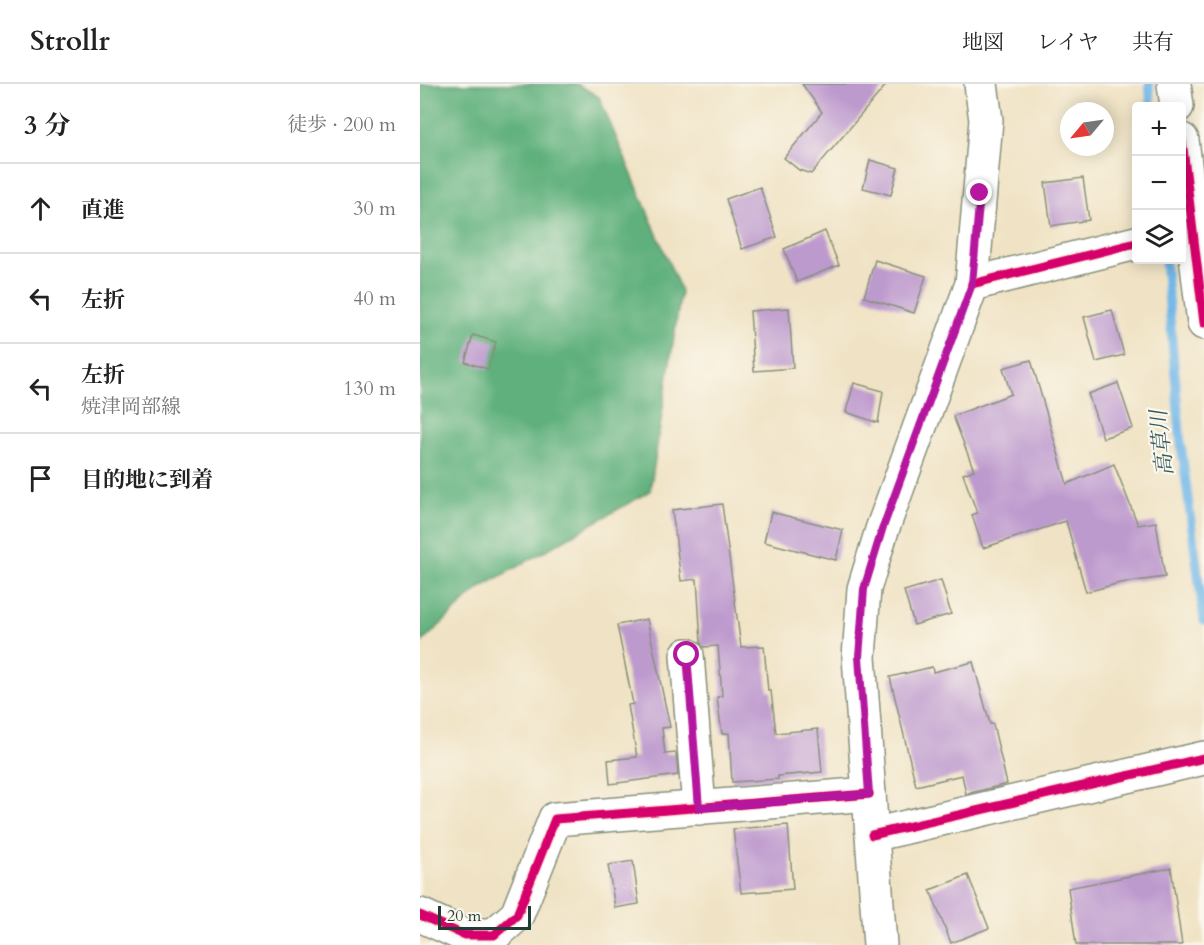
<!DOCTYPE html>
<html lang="ja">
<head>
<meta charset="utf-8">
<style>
  :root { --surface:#fff; --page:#f2f2f2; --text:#222; --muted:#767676; --line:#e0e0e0 }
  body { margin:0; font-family:Cardo,"Noto Serif JP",serif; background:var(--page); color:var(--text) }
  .controls { position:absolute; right:18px; top:18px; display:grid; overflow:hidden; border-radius:6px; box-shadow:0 3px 15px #0003 }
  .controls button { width:54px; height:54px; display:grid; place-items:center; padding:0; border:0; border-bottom:2px solid var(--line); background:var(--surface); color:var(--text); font:30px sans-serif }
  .compass { position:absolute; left:640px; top:18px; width:54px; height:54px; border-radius:50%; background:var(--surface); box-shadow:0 3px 15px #0003; rotate:241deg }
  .scale { position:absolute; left:18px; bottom:15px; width:93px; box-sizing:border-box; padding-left:6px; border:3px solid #1f3d34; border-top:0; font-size:16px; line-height:21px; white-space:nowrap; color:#1f3d34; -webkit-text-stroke:4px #fbf7ec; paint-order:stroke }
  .stop { position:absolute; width:18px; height:18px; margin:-14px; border:4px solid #b5179e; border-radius:50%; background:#fff }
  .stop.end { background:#b5179e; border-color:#fff; box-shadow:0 2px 6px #0008 }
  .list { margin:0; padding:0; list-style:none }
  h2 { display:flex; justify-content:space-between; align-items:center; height:78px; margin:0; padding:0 24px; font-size:26px }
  h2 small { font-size:20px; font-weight:400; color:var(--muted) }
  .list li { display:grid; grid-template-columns:39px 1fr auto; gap:18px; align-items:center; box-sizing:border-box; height:90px; padding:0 24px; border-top:2px solid var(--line) }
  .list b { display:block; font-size:22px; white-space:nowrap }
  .list p { margin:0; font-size:20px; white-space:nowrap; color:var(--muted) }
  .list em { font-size:20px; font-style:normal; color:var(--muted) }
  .icon { flex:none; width:33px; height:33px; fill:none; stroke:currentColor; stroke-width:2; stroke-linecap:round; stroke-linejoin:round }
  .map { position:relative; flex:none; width:784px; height:861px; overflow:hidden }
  header { display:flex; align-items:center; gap:36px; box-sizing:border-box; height:84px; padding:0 30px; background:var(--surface); border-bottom:2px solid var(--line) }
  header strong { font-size:28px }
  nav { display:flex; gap:33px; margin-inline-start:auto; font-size:21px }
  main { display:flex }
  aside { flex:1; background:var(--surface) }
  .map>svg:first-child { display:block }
</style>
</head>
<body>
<header>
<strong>Strollr</strong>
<nav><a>地図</a><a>レイヤ</a><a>共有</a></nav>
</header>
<main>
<aside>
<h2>3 分<small>徒歩 · 200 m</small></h2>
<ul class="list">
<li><svg class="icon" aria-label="ahead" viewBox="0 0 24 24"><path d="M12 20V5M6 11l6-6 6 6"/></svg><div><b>直進</b></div><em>30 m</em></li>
<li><svg class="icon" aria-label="left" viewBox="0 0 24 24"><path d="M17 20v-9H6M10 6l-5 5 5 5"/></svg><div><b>左折</b></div><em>40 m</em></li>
<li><svg class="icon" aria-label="left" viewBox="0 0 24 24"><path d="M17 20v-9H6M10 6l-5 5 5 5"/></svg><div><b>左折</b><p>焼津岡部線</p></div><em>130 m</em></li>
<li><svg class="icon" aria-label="arrive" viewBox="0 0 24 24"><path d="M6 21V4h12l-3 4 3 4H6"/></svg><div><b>目的地に到着</b></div></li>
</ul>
</aside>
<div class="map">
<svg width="784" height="861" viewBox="0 0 784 861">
  <rect width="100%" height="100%" fill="#fbf7ec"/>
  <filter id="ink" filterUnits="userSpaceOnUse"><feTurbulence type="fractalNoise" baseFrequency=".0167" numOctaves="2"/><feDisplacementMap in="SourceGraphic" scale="12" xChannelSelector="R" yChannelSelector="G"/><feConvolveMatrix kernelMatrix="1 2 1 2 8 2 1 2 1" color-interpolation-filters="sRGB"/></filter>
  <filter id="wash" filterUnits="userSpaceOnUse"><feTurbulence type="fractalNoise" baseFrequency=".008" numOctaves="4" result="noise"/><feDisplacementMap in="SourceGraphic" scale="24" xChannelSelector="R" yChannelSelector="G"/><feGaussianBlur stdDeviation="1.35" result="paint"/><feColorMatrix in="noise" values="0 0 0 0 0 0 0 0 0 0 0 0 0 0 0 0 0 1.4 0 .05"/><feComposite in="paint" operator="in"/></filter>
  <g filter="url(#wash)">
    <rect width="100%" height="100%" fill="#f0e3c5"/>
    <path fill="#5fb07b" stroke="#3f7658" stroke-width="1.5" d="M0,0H157L179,13L261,207L230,407L58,505L0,560Z"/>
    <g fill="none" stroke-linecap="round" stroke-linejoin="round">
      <g stroke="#71b7e8" stroke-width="9">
        <path d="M729,0L731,22"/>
        <path d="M745,176L761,360L784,537"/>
      </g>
    </g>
    <g id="blocks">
      <g fill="#bd9ace">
        <path d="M382,0H467L391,90L379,86L364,74L402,28Z"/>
        <path d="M450,76L478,84L471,111L443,104Z"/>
        <path d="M663,94L669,136L631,142L625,99Z"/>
        <path d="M340,103L357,153L322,165L306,115Z"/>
        <path d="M405,147L419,181L377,198L364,165Z"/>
        <path d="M455,176L506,192L494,229L444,213Z"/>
        <path d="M369,224L373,284L334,287L330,227Z"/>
        <path d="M692,226L704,271L676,278L664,233Z"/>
        <path d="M53,251L76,258L68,285L45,278Z"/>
        <path d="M611,276L647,400L694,380L718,441L736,438L745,493L700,499L666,508L646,437L563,464L552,431L557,429L543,390L554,386L533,332L591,310L583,284Z"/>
        <path d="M434,299L463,307L458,339L426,328Z"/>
        <path d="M698,299L713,344L683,354L668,310Z"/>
        <path d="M302,420L321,563L344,562L348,607H351L356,649L398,645L402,688L358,692V695L312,698L309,649L302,650L297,613L302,612L298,562L283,563L281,559L277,495L261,497L252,426Z"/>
        <path d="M351,428L423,446L416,476L344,458Z"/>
        <path d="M521,496L531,530L494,541L484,507Z"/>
        <path d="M227,535L250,643L242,644L245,670L256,669L258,691L190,700L188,676L217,673L208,621L213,620L197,541Z"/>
        <path d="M553,578L570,640H573L587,700L546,710L542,691L496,702L470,593L512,583L513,588Z"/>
        <path d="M368,741L373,805L321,809L313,745Z"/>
        <path d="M213,777L219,820L195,824L188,781Z"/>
        <path d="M751,784L762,861H656L648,804Z"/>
        <path d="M548,791L569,844L531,859L510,806Z"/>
      </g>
    </g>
  </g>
  <g filter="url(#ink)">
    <use href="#blocks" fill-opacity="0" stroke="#88907c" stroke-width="1.5"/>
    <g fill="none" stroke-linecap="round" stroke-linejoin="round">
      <g stroke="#88907c" stroke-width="36">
        <g id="minor">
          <path d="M754,0L757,22"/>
          <path d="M762,56L784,239"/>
          <path d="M552,200L716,159"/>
          <path d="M267,571L279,724"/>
          <path d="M452,751L784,674"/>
          <path d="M0,831L44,851H74L97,831L135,735L449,710"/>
        </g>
      </g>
      <g stroke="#88907c" stroke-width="36">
        <path id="major" d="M460,861L439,573L444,505L462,446L552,200L566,36L561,0"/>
      </g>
      <use href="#minor" stroke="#fff" stroke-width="33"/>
      <use href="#major" stroke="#fff" stroke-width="33"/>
      <g stroke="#fbf7ec" stroke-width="13">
        <g id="cycleway">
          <path d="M762,56L784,239"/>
          <path d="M552,200L716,159"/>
          <path d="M452,751L784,674"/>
          <path d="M0,831L44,851H74L97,831L135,735L449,710"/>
        </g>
      </g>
      <use href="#cycleway" stroke="#d6006c" stroke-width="9"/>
    </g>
  </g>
  <g fill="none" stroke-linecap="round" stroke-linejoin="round" filter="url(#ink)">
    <path stroke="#b5179e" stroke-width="8" d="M267,571L279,724L449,710L439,573L444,505L462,446L552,200L560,109"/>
  </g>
  <g text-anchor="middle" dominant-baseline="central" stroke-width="4.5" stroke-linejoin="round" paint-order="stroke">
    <g font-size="22" font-style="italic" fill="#345c61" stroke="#fbf7ec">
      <text transform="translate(742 359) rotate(-96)">高草川</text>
    </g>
  </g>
</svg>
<div class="controls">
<button>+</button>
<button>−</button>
<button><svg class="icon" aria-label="layers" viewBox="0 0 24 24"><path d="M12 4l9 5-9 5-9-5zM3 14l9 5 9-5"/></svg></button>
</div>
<svg class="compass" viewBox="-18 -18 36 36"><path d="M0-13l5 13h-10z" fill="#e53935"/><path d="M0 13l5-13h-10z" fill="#767676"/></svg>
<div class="scale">20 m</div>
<div class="stop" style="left:267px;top:571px"></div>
<div class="stop end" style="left:560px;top:109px"></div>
</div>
</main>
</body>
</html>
